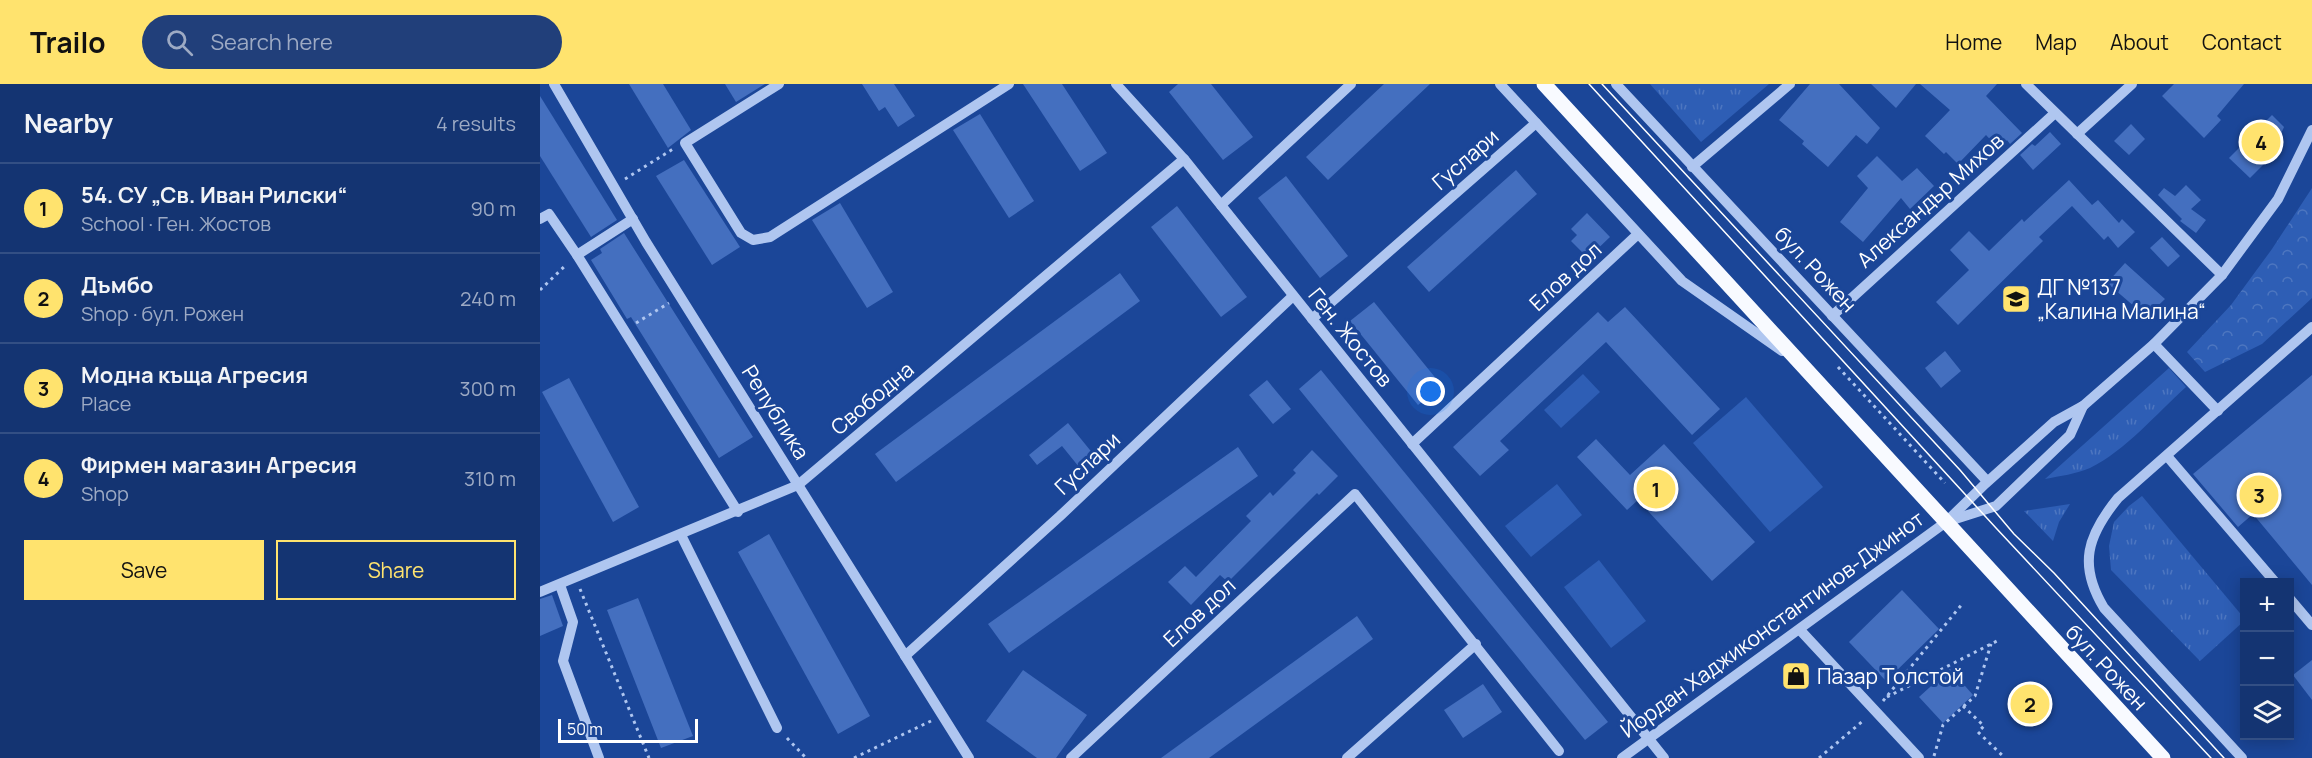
<!DOCTYPE html>
<html lang="en">
<head>
<meta charset="utf-8">
<style>
  :root { --surface:#143472; --page:#213f7a; --text:#f1f3f6; --muted:#9daac4; --line:#334f84; --accent:#ffe36e }
  body { margin:0; font-family:Manrope,sans-serif; background:var(--page); color:var(--text) }
  .controls { position:absolute; right:18px; bottom:18px; display:grid; overflow:hidden; border-radius:0px; box-shadow:0 3px 15px #0003 }
  .controls button { width:54px; height:54px; display:grid; place-items:center; padding:0; border:0; border-bottom:2px solid var(--line); background:var(--surface); color:var(--text); font:30px sans-serif }
  .scale { position:absolute; left:18px; bottom:15px; width:140px; box-sizing:border-box; padding-left:6px; border:3px solid #fff; border-top:0; font-size:16px; line-height:21px; white-space:nowrap; color:#fff; -webkit-text-stroke:4px #1b4698; paint-order:stroke }
  .you { position:absolute; left:891px; top:308px; width:21px; height:21px; margin:-15px; border:4px solid #fff; border-radius:50%; background:#1a73e8; box-shadow:0 0 0 9px #1a73e833 }
  .badge { display:grid; place-items:center; width:39px; height:39px; border-radius:50%; background:var(--accent); color:#111; font-size:20px; font-weight:700 }
  .pin { position:absolute; translate:-50% -50%; border:3px solid #fff; box-shadow:0 2px 6px #0006 }
  .list { margin:0; padding:0; list-style:none }
  h2 { display:flex; justify-content:space-between; align-items:center; height:78px; margin:0; padding:0 24px; font-size:26px }
  h2 small { font-size:20px; font-weight:400; color:var(--muted) }
  .list li { display:grid; grid-template-columns:39px 1fr auto; gap:18px; align-items:center; box-sizing:border-box; height:90px; padding:0 24px; border-top:2px solid var(--line) }
  .list b { display:block; font-size:22px; white-space:nowrap }
  .list p { margin:0; font-size:20px; white-space:nowrap; color:var(--muted) }
  .list em { font-size:20px; font-style:normal; color:var(--muted) }
  .actions { display:flex; gap:12px; padding:18px 24px }
  .actions a { flex:1; padding:14px 0; border:2px solid var(--accent); border-radius:0px; text-align:center; font-size:21px; color:var(--accent) }
  .actions .main { background:var(--accent); color:#111 }
  .icon { flex:none; width:33px; height:33px; fill:none; stroke:currentColor; stroke-width:2; stroke-linecap:round; stroke-linejoin:round }
  .map { position:relative; flex:none; width:1772px; height:674px; overflow:hidden }
  header { display:flex; align-items:center; gap:36px; box-sizing:border-box; height:84px; padding:0 30px; background:var(--accent); color:#111 }
  header strong { font-size:28px }
  nav { display:flex; gap:33px; margin-inline-start:auto; font-size:21px }
  .search { width:420px; height:54px; background:var(--page); display:flex; align-items:center; gap:15px; box-sizing:border-box; padding:0 21px; border-radius:33px; color:var(--muted); font-size:22px }
  main { display:flex }
  aside { flex:1; background:var(--surface) }
  .map>svg:first-child { display:block }
</style>
</head>
<body>
<header>
<strong>Trailo</strong>
<div class="search"><svg class="icon" aria-label="search" viewBox="0 0 24 24"><circle cx="10" cy="10" r="6"/><path d="M15 15l6 6"/></svg>Search here</div>
<nav><a>Home</a><a>Map</a><a>About</a><a>Contact</a></nav>
</header>
<main>
<aside>
<h2>Nearby<small>4 results</small></h2>
<ul class="list">
<li><span class="badge">1</span><div><b>54. СУ „Св. Иван Рилски“</b><p>School · Ген. Жостов</p></div><em>90 m</em></li>
<li><span class="badge">2</span><div><b>Дъмбо</b><p>Shop · бул. Рожен</p></div><em>240 m</em></li>
<li><span class="badge">3</span><div><b>Модна къща Агресия</b><p>Place</p></div><em>300 m</em></li>
<li><span class="badge">4</span><div><b>Фирмен магазин Агресия</b><p>Shop</p></div><em>310 m</em></li>
</ul>
<div class="actions"><a class="main">Save</a><a>Share</a></div>
</aside>
<div class="map">
<svg width="1772" height="674" viewBox="0 0 1772 674">
  <defs>
    <pattern id="grass-tufts" width="24" height="20" patternUnits="userSpaceOnUse" patternTransform="scale(1.5)"><rect width="24" height="20" fill="#2e5eb5"/><path d="M3 7l-1-3M5 7V3M7 7l1-3M15 17l-1-3M17 17v-4M19 17l1-3" fill="none" stroke="#4d76c0"/></pattern>
    <pattern id="park-crowns" width="20" height="18" patternUnits="userSpaceOnUse" patternTransform="scale(1.5)"><rect width="20" height="18" fill="#2e5eb5"/><path d="M2 6a3 3 0 1 1 6 0M12 15a3 3 0 1 1 6 0" fill="none" stroke="#4d76c0"/></pattern>
  </defs>
  <rect width="100%" height="100%" fill="#1b4698"/>
  <g fill="url(#grass-tufts)">
    <path d="M1110,0H1229L1161,58Z"/>
    <path d="M1629,284L1646,303C1617,329 1585,367 1550,384C1536,390 1520,392 1505,395Z"/>
    <path d="M1602,412L1704,534V537L1660,577L1571,486L1569,462L1574,438L1589,422Z"/>
    <path d="M1530,420L1519,438L1513,457L1484,427Z"/>
  </g>
  <path fill="url(#park-crowns)" d="M1772,104V214L1722,260L1665,288L1647,268L1691,221L1732,165Z"/>
  <g fill="#2e5eb5">
    <path d="M1043,290L1060,308L1021,344L1004,326Z"/>
    <path d="M1206,313L1283,403L1230,448L1153,359Z"/>
    <path d="M1017,400L1042,431L991,473L965,442Z"/>
    <path d="M1059,476L1106,537L1071,564L1024,503Z"/>
  </g>
  <g fill="#446fbf">
    <path d="M89,0H123L151,46L128,64Z"/>
    <path d="M185,0H225L196,18Z"/>
    <path d="M322,0H354L375,32L358,43L345,23L339,27Z"/>
    <path d="M483,0H522L567,69L540,87Z"/>
    <path d="M638,0H671L713,53L683,76L629,8Z"/>
    <path d="M844,0H890L788,96L766,73Z"/>
    <path d="M1270,0H1299L1340,44L1327,60L1316,51L1288,83L1262,60L1264,57L1239,36Z"/>
    <path d="M1331,0H1376L1356,24Z"/>
    <path d="M1380,0H1457L1446,12L1482,49L1470,60L1467,56L1459,65L1446,51L1418,80L1406,68L1404,70L1385,52L1410,26Z"/>
    <path d="M1634,0H1704L1677,32L1681,36L1664,54L1622,12Z"/>
    <path d="M0,12L77,136L51,153L0,72Z"/>
    <path d="M440,30L494,117L469,134L413,46Z"/>
    <path d="M1732,31L1744,43L1730,74L1710,94L1689,74Z"/>
    <path d="M1591,40L1605,55L1589,71L1574,57Z"/>
    <path d="M1510,48L1521,60L1493,86L1480,71L1492,60L1495,62Z"/>
    <path d="M1337,72L1362,97L1377,84L1394,102L1370,125L1361,114L1323,158L1300,138L1328,104L1317,92Z"/>
    <path d="M144,76L200,163L172,181L116,92Z"/>
    <path d="M976,86L997,110L889,208L867,183Z"/>
    <path d="M746,92L808,172L780,194L718,114Z"/>
    <path d="M1529,96L1552,121L1558,116L1579,139L1582,135L1595,148L1578,164L1568,152L1564,156L1532,122L1499,153L1503,157L1418,241L1396,218L1429,186L1410,166L1429,147L1449,167L1482,135L1484,138Z"/>
    <path d="M1646,101L1661,116L1651,125L1666,136L1656,149L1640,137L1642,135L1618,111L1624,104L1635,112Z"/>
    <path d="M300,119L353,208L327,224L272,136Z"/>
    <path d="M637,122L707,213L681,233L611,143Z"/>
    <path d="M1047,129L1070,153L1048,174L1031,157L1037,151L1031,145Z"/>
    <path d="M84,149L213,353L179,374L91,233L87,235L51,176L62,169L60,165Z"/>
    <path d="M1622,153L1640,172L1628,183L1610,164Z"/>
    <path d="M1585,179L1625,215L1602,237L1592,226L1595,223L1567,199Z"/>
    <path d="M580,189L600,217L356,398L335,370Z"/>
    <path d="M834,218L902,302L878,321L810,237Z"/>
    <path d="M1085,223L1180,325L1152,351L1066,258L960,357L969,366L940,392L913,363L1058,228L1068,238Z"/>
    <path d="M1405,267L1421,287L1401,304L1385,284Z"/>
    <path d="M781,286L1068,638L1045,656L759,305Z"/>
    <path d="M1772,291V501L1713,430L1698,443L1653,390Z"/>
    <path d="M29,294L99,423L73,438L2,308Z"/>
    <path d="M727,296L751,325L733,340L709,311Z"/>
    <path d="M528,339L554,371L539,383L522,362L497,381L489,371Z"/>
    <path d="M1056,355L1090,391L1124,360L1215,458L1172,497L1098,416L1087,426L1037,373Z"/>
    <path d="M698,363L718,392L469,569L448,540Z"/>
    <path d="M772,366L798,392L779,411L777,409L688,498L680,491L651,521L628,498L645,482L656,493L711,437L706,432L730,408L733,412L756,389L753,386Z"/>
    <path d="M229,450L330,632L298,650L198,468Z"/>
    <path d="M1362,506L1399,545L1346,597L1309,558Z"/>
    <path d="M12,511L23,542L0,552V515Z"/>
    <path d="M98,514L153,652L121,664L67,526Z"/>
    <path d="M817,532L833,555L669,674H621Z"/>
    <path d="M1772,576V616L1753,591Z"/>
    <path d="M1410,585L1433,611L1403,639L1379,613Z"/>
    <path d="M483,586L547,631L516,674H497L446,637Z"/>
    <path d="M943,600L962,628L923,654L904,626Z"/>
  </g>
  <g fill="none" stroke-linecap="round" stroke-linejoin="round">
    <g stroke="#afc6f0" stroke-width="3" stroke-dasharray="3 4.5" stroke-linecap="butt">
      <path d="M85,95L133,65"/>
      <path d="M0,206L27,180"/>
      <path d="M96,239L129,219"/>
      <path d="M1298,283L1405,399"/>
      <path d="M40,505L109,674"/>
      <path d="M1347,613L1457,557"/>
      <path d="M1343,617L1423,519"/>
      <path d="M1423,622L1444,642L1438,648L1465,674"/>
      <path d="M247,654L266,674"/>
      <path d="M1394,672L1403,641L1435,612L1451,560"/>
      <path d="M314,674L391,637"/>
      <path d="M1279,674L1324,636"/>
    </g>
    <g stroke="#afc6f0" stroke-width="10">
      <path d="M14,0L106,158L429,674"/>
      <path d="M239,0L145,59L201,149L213,156L230,153L469,0"/>
      <path d="M576,0L644,75L1124,674"/>
      <path d="M960,0L1142,197L1242,267"/>
      <path d="M1076,0L1447,397"/>
      <path d="M1486,0L1682,191"/>
      <path d="M1537,50L1592,0"/>
      <path d="M1152,83L1250,0"/>
      <path d="M681,121L811,0"/>
      <path d="M0,135L9,130L37,171L198,428"/>
      <path d="M37,171L93,135"/>
      <path d="M1292,232L1515,29"/>
      <path d="M772,235L996,39"/>
      <path d="M1614,260L1678,327"/>
      <path d="M872,360L1098,150"/>
      <path d="M1627,372L1735,498"/>
      <path d="M1409,437L1456,422L1530,351L1543,322"/>
      <path d="M141,451L237,644"/>
      <path d="M20,501L33,538L23,577L59,674"/>
      <path d="M0,508L258,401L644,75"/>
      <path d="M1750,515L1772,541"/>
      <path d="M1260,546L1379,674"/>
      <path d="M365,572L520,432L753,212"/>
      <path d="M531,674L815,410L1019,667"/>
      <path d="M807,674L936,560"/>
      <path d="M1082,674L1406,438L1445,400L1514,338L1543,322L1614,260L1682,191L1738,115L1772,46"/>
      <path d="M1702,674L1564,524C1538,481 1547,452 1578,414L1772,243"/>
    </g>
    <path stroke="#f8faff" stroke-width="15" d="M1004,0L1623,674"/>
    <g stroke="#fff" stroke-width="1.5">
      <path d="M1049,0L1456,444L1671,674"/>
      <path d="M1062,0L1420,386L1474,450L1514,489L1684,674"/>
    </g>
  </g>
  <defs>
    <g id="school-square" transform="scale(1.5)"><rect x="-9" y="-9" width="18" height="18" rx="4" fill="#ffe36e" stroke="#1b4698"/><path d="M0-5L7-2L0 1L-7-2ZM-4 1L0 2.5L4 1V4Q0 6-4 4Z" fill="#111"/></g>
    <g id="shop-square" transform="scale(1.5)"><rect x="-9" y="-9" width="18" height="18" rx="4" fill="#ffe36e" stroke="#1b4698"/><path d="M-5-2.5h2.3a2.7 3.5 0 0 1 5.4 0H5L5.5 6h-11ZM-1.5-2.5h3a1.5 2.3 0 0 0-3 0Z" fill="#111"/></g>
  </defs>
  <g fill-rule="evenodd">
    <use href="#school-square" x="1476" y="215"/>
    <use href="#shop-square" x="1256" y="592"/>
  </g>
  <g text-anchor="middle" dominant-baseline="central" stroke-width="6" stroke-linejoin="round" paint-order="stroke">
    <g font-size="21" fill="#fff" stroke="#1b4698">
      <text transform="translate(925 75) rotate(-41)">Гуслари</text>
      <text transform="translate(1390 116) rotate(-42)">Александър Михов</text>
      <text transform="translate(1276 185) rotate(47)">бул. Рожен</text>
      <text transform="translate(1025 192) rotate(-43)">Елов дол</text>
      <text transform="translate(811 253) rotate(51)">Ген. Жостов</text>
      <text transform="translate(332 314) rotate(-40)">Свободна</text>
      <text transform="translate(236 328) rotate(58)">Република</text>
      <text transform="translate(547 379) rotate(-43)">Гуслари</text>
      <text transform="translate(659 528) rotate(-43)">Елов дол</text>
      <text transform="translate(1232 540) rotate(-36)">Йордан Хаджиконстантинов-Джинот</text>
      <text transform="translate(1567 583) rotate(47)">бул. Рожен</text>
    </g>
    <g font-size="21" fill="#fff" stroke="#1b4698" text-anchor="start">
      <text x="1497" y="203">ДГ №137<tspan x="1497" dy="24">„Калина Малина“</tspan></text>
      <text x="1277" y="592">Пазар Толстой</text>
    </g>
  </g>
</svg>
<div class="controls">
<button>+</button>
<button>−</button>
<button><svg class="icon" aria-label="layers" viewBox="0 0 24 24"><path d="M12 4l9 5-9 5-9-5zM3 14l9 5 9-5"/></svg></button>
</div>
<div class="scale">50 m</div>
<div class="you"></div>
<div class="pin badge" style="left:1116px;top:405px">1</div>
<div class="pin badge" style="left:1490px;top:620px">2</div>
<div class="pin badge" style="left:1719px;top:411px">3</div>
<div class="pin badge" style="left:1721px;top:58px">4</div>
</div>
</main>
</body>
</html>
